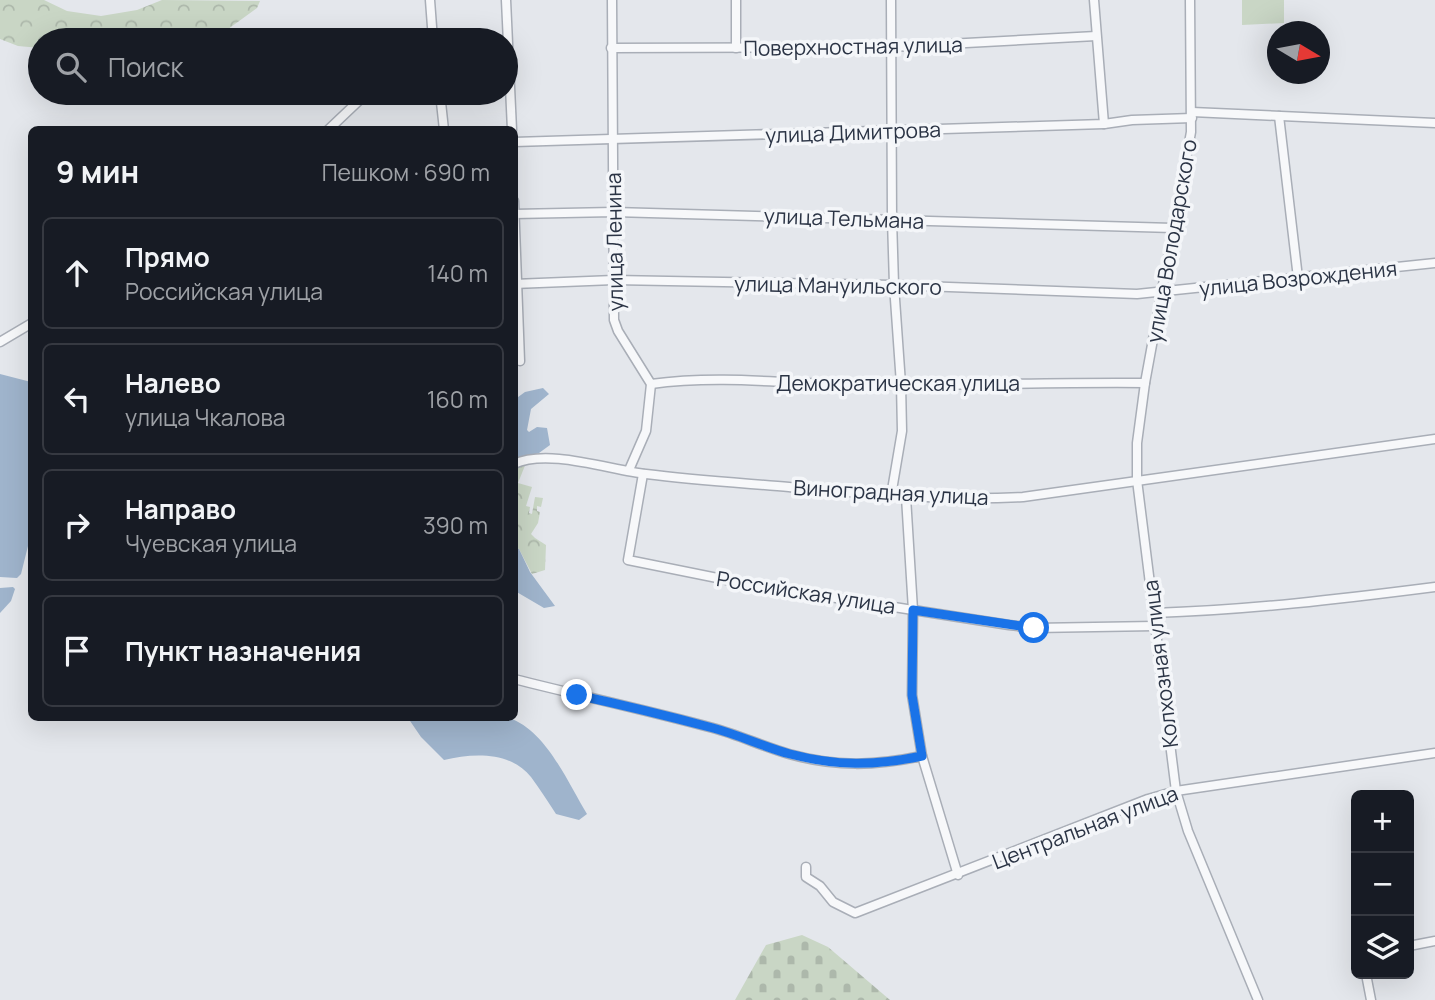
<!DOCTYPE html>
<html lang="ru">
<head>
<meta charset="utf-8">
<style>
  :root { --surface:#171b24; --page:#20242c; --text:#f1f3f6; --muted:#9ea1a6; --line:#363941 }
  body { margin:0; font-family:Manrope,sans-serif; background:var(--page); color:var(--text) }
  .controls { position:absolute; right:21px; bottom:21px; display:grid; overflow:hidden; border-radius:10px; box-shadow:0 7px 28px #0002 }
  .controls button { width:63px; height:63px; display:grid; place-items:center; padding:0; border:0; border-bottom:2px solid var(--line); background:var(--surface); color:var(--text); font:35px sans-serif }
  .compass { position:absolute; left:1267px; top:21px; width:63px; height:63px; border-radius:50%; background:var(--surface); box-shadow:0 7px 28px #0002; rotate:100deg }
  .stop { position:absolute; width:21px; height:21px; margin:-16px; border:5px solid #1a73e8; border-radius:50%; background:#fff }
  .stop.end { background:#1a73e8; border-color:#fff; box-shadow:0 2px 7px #0008 }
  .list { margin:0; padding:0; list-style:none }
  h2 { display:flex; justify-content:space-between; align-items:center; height:91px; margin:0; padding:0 28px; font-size:30px }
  h2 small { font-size:23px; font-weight:400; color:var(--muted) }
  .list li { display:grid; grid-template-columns:46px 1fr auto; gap:21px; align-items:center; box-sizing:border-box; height:112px; margin:0 14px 14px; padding:0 14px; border:2px solid var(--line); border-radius:10px }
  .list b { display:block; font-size:26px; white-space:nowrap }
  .list p { margin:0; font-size:23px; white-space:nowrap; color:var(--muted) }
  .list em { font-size:23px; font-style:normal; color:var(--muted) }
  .icon { flex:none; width:38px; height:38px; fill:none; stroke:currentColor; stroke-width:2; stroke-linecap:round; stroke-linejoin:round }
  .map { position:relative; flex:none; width:1435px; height:1000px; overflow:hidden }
  .search { position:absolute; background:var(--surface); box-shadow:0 7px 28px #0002; left:28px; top:28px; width:490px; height:77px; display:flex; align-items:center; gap:18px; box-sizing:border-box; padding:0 24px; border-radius:38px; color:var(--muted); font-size:26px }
  .panel { position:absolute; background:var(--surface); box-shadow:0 7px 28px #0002; left:28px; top:126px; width:490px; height:595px; border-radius:10px }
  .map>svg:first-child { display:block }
</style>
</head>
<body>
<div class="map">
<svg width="1435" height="1000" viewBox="0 0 1435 1000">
  <defs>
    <pattern id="forest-crowns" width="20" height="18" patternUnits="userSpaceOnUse" patternTransform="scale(1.75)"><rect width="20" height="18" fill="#c9d6c5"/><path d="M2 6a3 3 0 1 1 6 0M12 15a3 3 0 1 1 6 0" fill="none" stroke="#adb8ab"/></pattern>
    <pattern id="cemetery-stones" width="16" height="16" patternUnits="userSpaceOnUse" patternTransform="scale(1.75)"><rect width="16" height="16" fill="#c9d6c5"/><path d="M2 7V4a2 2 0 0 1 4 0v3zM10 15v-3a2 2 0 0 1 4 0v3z" fill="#adb8ab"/></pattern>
  </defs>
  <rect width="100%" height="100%" fill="#e4e7ec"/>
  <path fill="#c9d6c5" d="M1242,0H1284V23L1242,25Z"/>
  <g fill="url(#forest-crowns)">
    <path d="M0,0H44L67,11L101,16L137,10L162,0L260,1L257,8L213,40H40V48L18,46L0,39Z"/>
    <path d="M526,463L518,483L532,487L526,506L530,507L529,513L532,514L535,497L543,498L541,507L537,506V511L540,512L538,523L531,534L535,538L546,545L545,570L532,574L519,549L515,548L514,468Z"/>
  </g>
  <path fill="url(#cemetery-stones)" d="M802,935L828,947L890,1000H735L766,945Z"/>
  <g fill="#9fb4cc">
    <path d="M0,374L31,382L30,514L31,534L21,574L17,578L0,577Z"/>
    <path d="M543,388L549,394L531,409L527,430L529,432L537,427L547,428L550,445L539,453L515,460L514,400L525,392Z"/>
    <path d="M514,548L519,549L530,572L555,606L544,608L515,591Z"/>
    <path d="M13,587L15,589L11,601L0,613V588Z"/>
    <path d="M408,718H509C546,730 568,783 587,814L579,820L556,814C548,802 540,789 531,777C510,751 473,753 444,760L421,737Z"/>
  </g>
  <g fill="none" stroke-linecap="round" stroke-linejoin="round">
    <g stroke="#a9aeb7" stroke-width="11">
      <g id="minor">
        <path d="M430,0L433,40"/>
        <path d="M506,0L512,130"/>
        <path d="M612,0L614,320L618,331L651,384L646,431L629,470"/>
        <path d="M891,0L892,219L894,285L901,384L902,431L891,496"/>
        <path d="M1094,0L1104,124"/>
        <path d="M1190,0L1191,132L1145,383L1137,443V480L1176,791L1188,831L1258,1000"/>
        <path d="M611,48L891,47L1096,36"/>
        <path d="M736,48V0"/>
        <path d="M440,93L444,130"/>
        <path d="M1192,112L1435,123"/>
        <path d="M1279,116L1298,278"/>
        <path d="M328,130L367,93"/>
        <path d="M514,142L1104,124L1132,120L1192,118"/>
        <path d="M514,201L520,361"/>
        <path d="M514,214L614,212L1173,228"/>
        <path d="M514,284L614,280L894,285L1137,294L1435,263"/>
        <path d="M0,342L32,323"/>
        <path d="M651,384C717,375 782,383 848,385C947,386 1046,382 1145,383"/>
        <path d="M514,464C548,448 610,470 646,474C693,480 742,483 789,487C868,494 945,501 1023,497L1435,439"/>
        <path d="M643,474L628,560L747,584L1009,625L1034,628L1155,626"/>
        <path d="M906,497L913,610L912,695L922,756L958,875"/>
        <path d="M1154,613C1249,610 1341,599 1435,587"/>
        <path d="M514,679C581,696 647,710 713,728C739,735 764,747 789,754C836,767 875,766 922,756"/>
        <path d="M806,867V877L820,886L833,902L855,913L1148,799L1176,791L1435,753"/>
        <path d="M1409,946L1435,941"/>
        <path d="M1366,974L1371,1000"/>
      </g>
    </g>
    <use href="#minor" stroke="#f7f8fa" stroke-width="8"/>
  </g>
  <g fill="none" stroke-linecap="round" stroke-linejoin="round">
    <path stroke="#1a73e8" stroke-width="9" d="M577,695C623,705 668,716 713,728C739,735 764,747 790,754C836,766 875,766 922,756L912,695L913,610L1034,628"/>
  </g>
  <g text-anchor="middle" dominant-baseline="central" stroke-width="7" stroke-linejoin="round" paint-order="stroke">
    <g font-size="21" fill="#2b3445" stroke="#f4f6f9">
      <text transform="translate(853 46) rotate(-1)">Поверхностная улица</text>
      <text transform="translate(853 132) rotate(-2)">улица Димитрова</text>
      <text transform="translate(844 218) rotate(2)">улица Тельмана</text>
      <text transform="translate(1171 241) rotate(-80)">улица Володарского</text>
      <text transform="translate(614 242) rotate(-91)">улица Ленина</text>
      <text transform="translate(1298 278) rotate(-6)">улица Возрождения</text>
      <text transform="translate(838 285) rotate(1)">улица Мануильского</text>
      <text x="898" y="383">Демократическая улица</text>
      <text transform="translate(891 492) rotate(3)">Виноградная улица</text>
      <text transform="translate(806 592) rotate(9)">Российская улица</text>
      <text transform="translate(1160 664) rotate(-97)">Колхозная улица</text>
      <text transform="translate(1085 827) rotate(-21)">Центральная улица</text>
    </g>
  </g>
</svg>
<div class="controls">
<button>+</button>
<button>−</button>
<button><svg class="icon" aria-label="layers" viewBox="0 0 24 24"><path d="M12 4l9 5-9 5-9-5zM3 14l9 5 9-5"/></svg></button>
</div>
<svg class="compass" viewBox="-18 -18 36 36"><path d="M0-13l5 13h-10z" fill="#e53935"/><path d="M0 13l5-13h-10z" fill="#9ea1a6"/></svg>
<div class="stop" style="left:1034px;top:628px"></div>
<div class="stop end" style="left:577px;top:695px"></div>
<div class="search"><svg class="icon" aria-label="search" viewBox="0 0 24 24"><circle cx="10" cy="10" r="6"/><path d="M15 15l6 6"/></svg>Поиск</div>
<section class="panel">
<h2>9 мин<small>Пешком · 690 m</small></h2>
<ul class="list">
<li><svg class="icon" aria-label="ahead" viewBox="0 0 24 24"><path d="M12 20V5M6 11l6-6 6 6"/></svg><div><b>Прямо</b><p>Российская улица</p></div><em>140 m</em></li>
<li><svg class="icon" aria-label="left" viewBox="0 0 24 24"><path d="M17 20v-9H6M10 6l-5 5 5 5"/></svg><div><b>Налево</b><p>улица Чкалова</p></div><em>160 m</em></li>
<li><svg class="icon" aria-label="right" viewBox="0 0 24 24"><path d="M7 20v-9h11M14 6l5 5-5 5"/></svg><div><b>Направо</b><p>Чуевская улица</p></div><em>390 m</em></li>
<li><svg class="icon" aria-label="arrive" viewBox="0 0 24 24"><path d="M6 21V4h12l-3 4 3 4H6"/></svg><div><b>Пункт назначения</b></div></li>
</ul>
</section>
</div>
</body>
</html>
